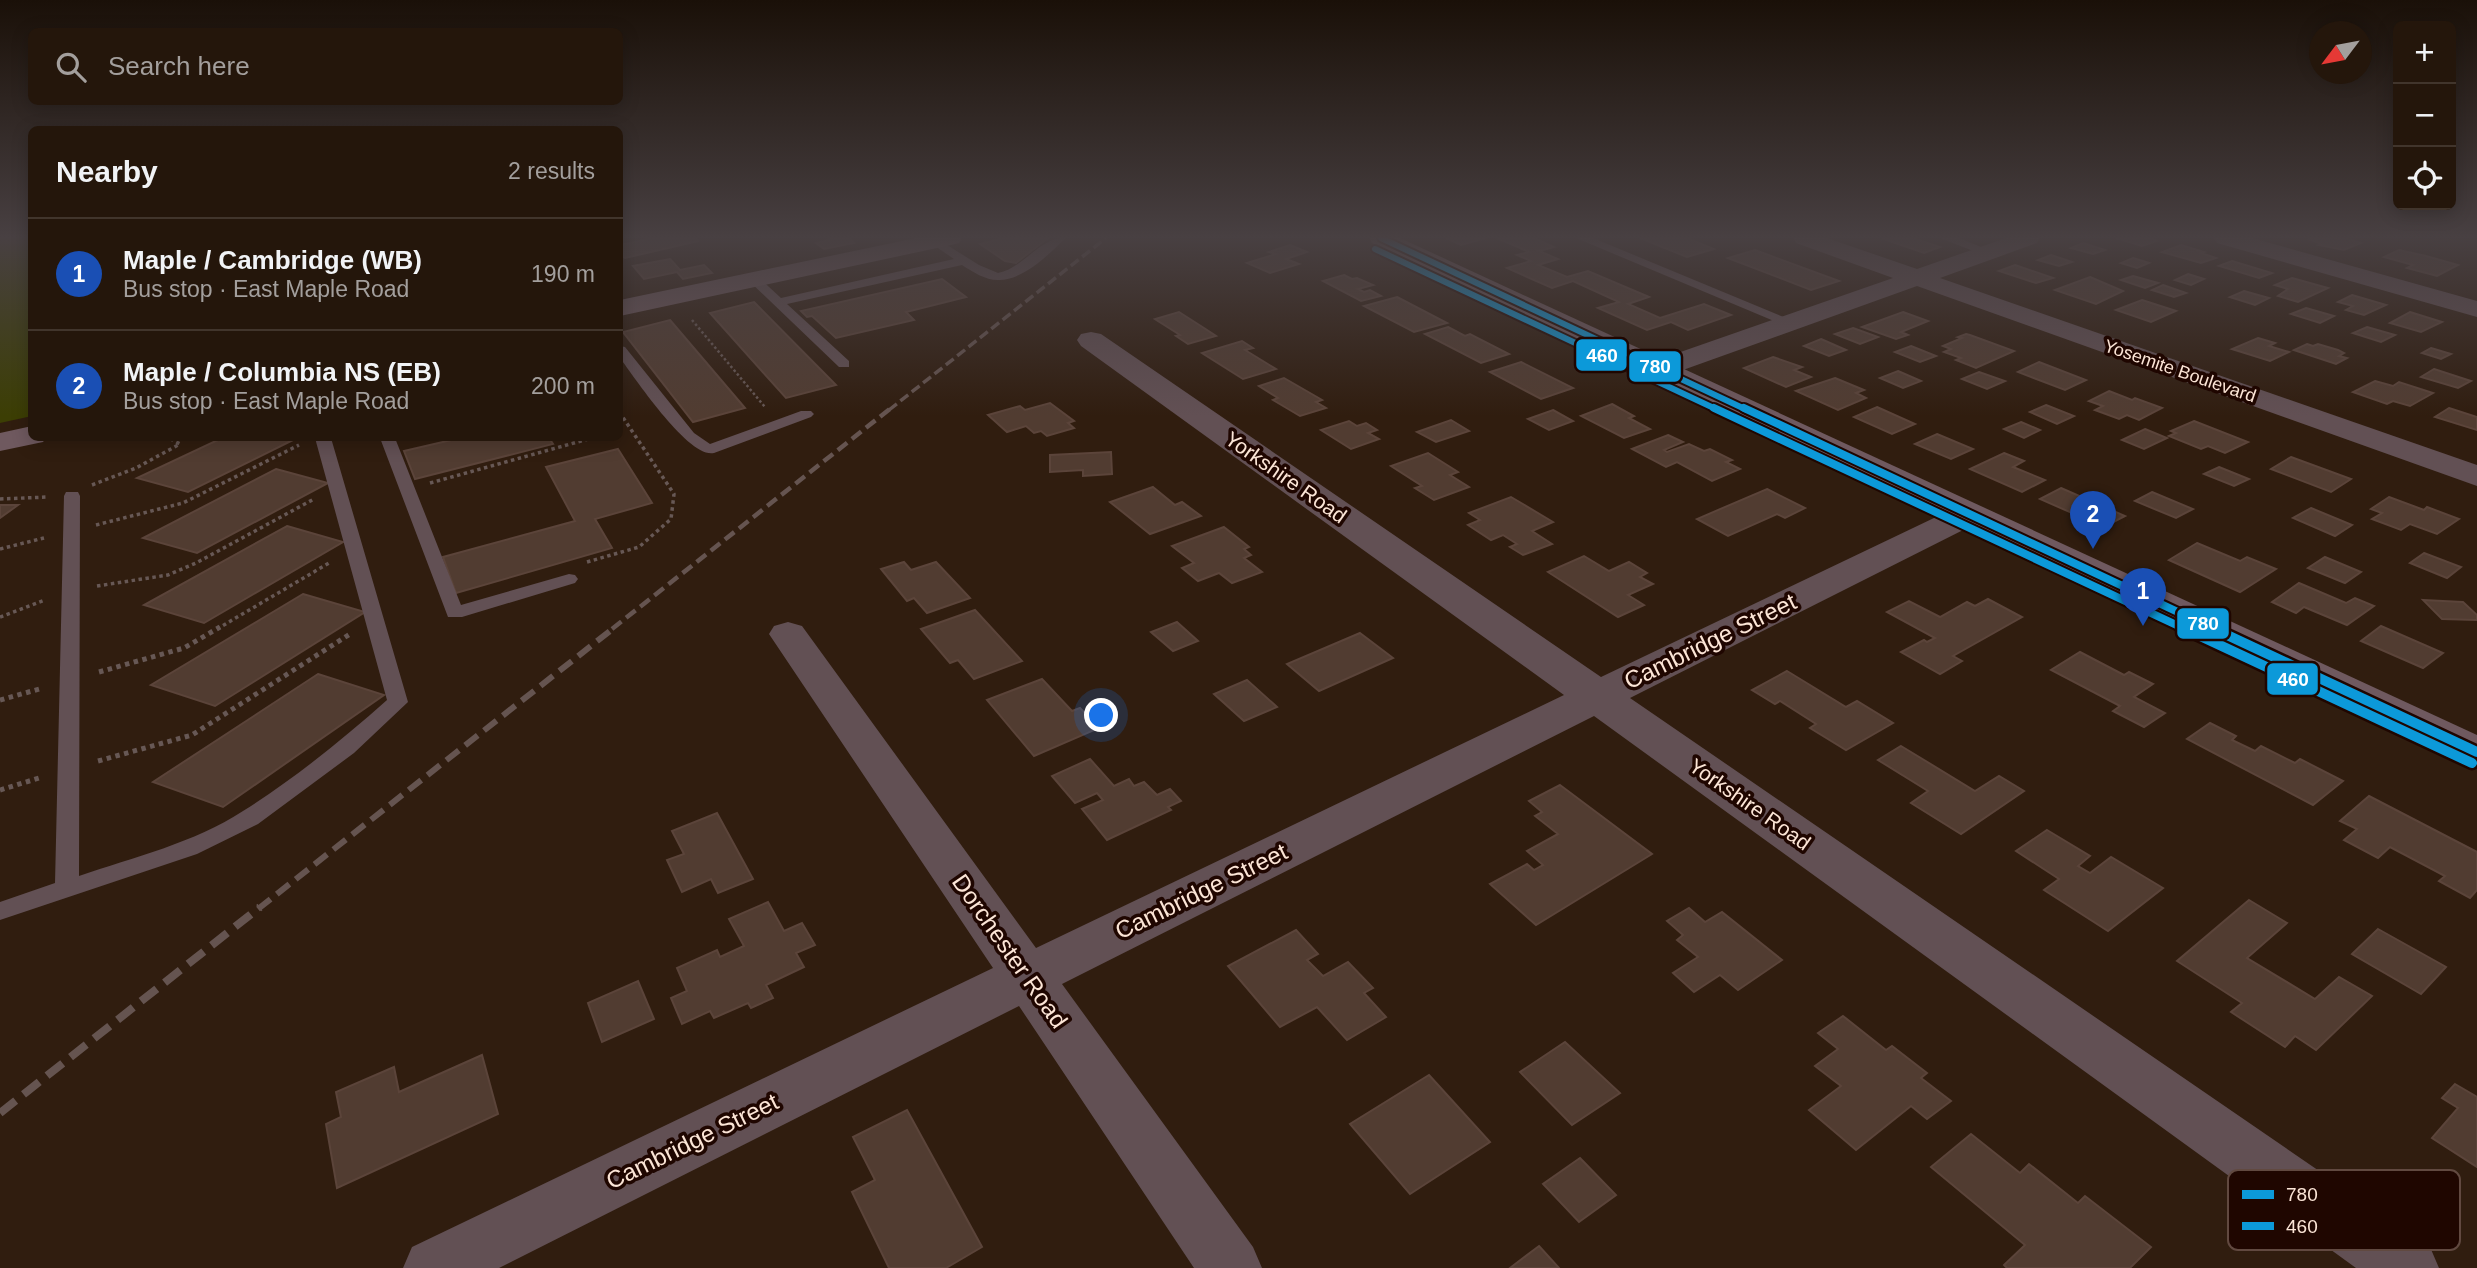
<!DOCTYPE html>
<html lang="en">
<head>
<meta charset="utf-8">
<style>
  :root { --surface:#24160b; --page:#302319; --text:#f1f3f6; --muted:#a39f9d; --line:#41352c; --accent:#b59f90 }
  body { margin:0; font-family:Helvetica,sans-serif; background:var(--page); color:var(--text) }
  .controls { position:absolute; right:21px; top:21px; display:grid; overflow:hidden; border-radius:10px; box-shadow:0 4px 18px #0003 }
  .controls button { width:63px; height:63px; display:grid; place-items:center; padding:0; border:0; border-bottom:2px solid var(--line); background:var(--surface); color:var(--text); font:35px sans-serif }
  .compass { position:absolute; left:2309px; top:21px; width:63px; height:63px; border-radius:50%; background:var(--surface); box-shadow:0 4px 18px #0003; rotate:238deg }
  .you { position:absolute; left:1102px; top:716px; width:24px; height:24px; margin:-18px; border:5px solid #fff; border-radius:50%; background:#1a73e8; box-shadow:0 0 0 10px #1a73e833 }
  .badge { display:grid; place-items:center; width:46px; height:46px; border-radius:50%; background:var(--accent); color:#fff; font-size:23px; font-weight:700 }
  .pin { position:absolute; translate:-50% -58px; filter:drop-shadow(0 2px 4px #0008) }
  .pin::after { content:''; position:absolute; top:37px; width:24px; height:21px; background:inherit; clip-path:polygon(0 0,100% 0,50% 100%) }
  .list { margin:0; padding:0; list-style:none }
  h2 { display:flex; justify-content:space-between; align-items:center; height:91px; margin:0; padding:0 28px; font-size:30px }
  h2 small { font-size:23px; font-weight:400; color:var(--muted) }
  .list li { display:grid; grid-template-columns:46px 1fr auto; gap:21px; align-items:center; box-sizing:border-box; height:112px; padding:0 28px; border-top:2px solid var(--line) }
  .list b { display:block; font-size:26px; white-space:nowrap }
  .list p { margin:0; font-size:23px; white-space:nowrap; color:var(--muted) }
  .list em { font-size:23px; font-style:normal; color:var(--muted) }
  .icon { flex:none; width:38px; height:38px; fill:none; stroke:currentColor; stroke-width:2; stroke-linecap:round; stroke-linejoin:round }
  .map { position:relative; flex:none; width:2477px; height:1268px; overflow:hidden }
  .search { position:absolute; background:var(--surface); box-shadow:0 4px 18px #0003; left:28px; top:28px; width:595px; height:77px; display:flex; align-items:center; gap:18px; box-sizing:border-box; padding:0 24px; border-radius:10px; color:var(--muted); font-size:26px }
  .panel { position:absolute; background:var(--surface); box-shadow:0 4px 18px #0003; left:28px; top:126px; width:595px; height:315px; border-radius:10px }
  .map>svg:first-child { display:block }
</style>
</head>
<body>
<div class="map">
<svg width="2477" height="1268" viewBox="0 0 2477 1268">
  <rect width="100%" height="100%" fill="#301d0f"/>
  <path fill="#3c3e04" d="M0,238H31L32,416L0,423Z"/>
  <g fill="#513c31" stroke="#5b443a" stroke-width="2">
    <path d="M653,238H696L698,241L625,258L620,255V245Z"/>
    <path d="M829,238H849L854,243L824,249L816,243L831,240Z"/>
    <path d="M1004,238H1048L1016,263L1005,261L980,244Z"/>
    <path d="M1446,238H1486L1461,245Z"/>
    <path d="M1497,238H1534L1554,247L1539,251L1558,259L1538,265L1567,277L1588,271L1649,297L1628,304L1660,318L1704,304L1731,315L1688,330L1671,322L1647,330L1598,308L1619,302L1573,281L1552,288L1507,268L1531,261L1517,255L1529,252Z"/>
    <path d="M1640,238H1687L1714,249L1687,257Z"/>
    <path d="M1881,238H1913L1940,247L1924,253Z"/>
    <path d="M2116,238H2149L2157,241L2142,246Z"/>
    <path d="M2344,238L2361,243L2344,250L2319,245L2322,244L2308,239Z"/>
    <path d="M2083,243L2105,250L2093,254L2071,248Z"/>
    <path d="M1290,245L1307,252L1286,259L1299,264L1270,273L1247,263L1276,254L1269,252Z"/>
    <path d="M2181,245L2204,252L2201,253L2216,258L2201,263L2162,252Z"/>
    <path d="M1755,250L1839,281L1811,290L1728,258Z"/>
    <path d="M2399,250L2426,256L2458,265L2437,276L2407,268L2413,265L2384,257Z"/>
    <path d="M2051,255L2072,262L2059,266L2038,260Z"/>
    <path d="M2133,258L2149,263L2137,268L2121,263Z"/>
    <path d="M670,259L680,270L704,265L712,273L683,279L677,272L644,279L633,266Z"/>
    <path d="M2232,261L2272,273L2259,278L2219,266Z"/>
    <path d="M2015,265L2053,278L2036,283L1999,271Z"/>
    <path d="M2188,274L2204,279L2191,285L2175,280Z"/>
    <path d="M1344,275L1352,279L1357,278L1373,285L1358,289L1364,292L1370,290L1381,296L1361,301L1323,281Z"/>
    <path d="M2133,276L2158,283L2145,288L2121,280Z"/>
    <path d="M2090,277L2123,291L2096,304L2055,290Z"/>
    <path d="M2292,278L2328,288L2298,302L2278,296L2288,289L2275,285Z"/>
    <path d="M942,279L966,297L906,312L914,320L836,338L812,316L807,317L801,311Z"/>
    <path d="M2163,285L2186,293L2174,297L2152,290Z"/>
    <path d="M2244,291L2269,298L2255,305L2230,297Z"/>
    <path d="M2352,295L2386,305L2364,315L2346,310L2353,306L2338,302Z"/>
    <path d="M1397,297L1447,323L1414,332L1364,306Z"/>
    <path d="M2142,300L2176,311L2151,322L2116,310Z"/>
    <path d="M754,302L836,385L786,398L710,313Z"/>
    <path d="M2306,308L2334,316L2320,323L2291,314Z"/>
    <path d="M1179,312L1204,328L1216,336L1188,344L1176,336L1180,335L1155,319Z"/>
    <path d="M1903,312L1928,321L1901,332L1908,335L1896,339L1862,327Z"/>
    <path d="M2410,312L2442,322L2421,332L2390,323Z"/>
    <path d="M670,320L745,408L693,422L623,332Z"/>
    <path d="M1448,327L1465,336L1470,334L1509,354L1481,363L1425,334Z"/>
    <path d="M2367,327L2395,335L2381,342L2353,333Z"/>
    <path d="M1853,328L1878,337L1860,344L1835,334Z"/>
    <path d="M1966,334L1970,335L2014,351L1976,368L1956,360L1961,358L1944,352L1951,349L1943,346L1962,338L1958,337Z"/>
    <path d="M2258,338L2275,343L2269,346L2289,352L2270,361L2232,349Z"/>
    <path d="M1821,339L1846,350L1829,356L1804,346Z"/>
    <path d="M1242,341L1253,348L1245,350L1276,369L1243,379L1202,353Z"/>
    <path d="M2307,344L2313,346L2318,344L2338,350L2344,353L2339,356L2347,358L2336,364L2294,350Z"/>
    <path d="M1911,346L1936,356L1920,362L1895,352Z"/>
    <path d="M2431,348L2451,354L2441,359L2422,353Z"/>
    <path d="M1773,357L1802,367L1794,370L1811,377L1786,387L1744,368Z"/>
    <path d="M1521,362L1573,388L1541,399L1490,372Z"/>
    <path d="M2039,362L2086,380L2065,390L2018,372Z"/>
    <path d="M2434,369L2471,381L2458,388L2421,377Z"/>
    <path d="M1898,371L1921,381L1903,388L1880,378Z"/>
    <path d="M1979,372L2005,381L1987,389L1962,379Z"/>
    <path d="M1284,378L1322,400L1316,402L1326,408L1300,416L1273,400L1278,398L1259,386Z"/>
    <path d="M1835,378L1864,390L1856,393L1866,398L1838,410L1796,391Z"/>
    <path d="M2375,381L2393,386L2399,382L2433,393L2410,406L2393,401L2387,404L2353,392Z"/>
    <path d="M2109,391L2132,400L2135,398L2162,408L2139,420L2127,415L2119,419L2095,410L2103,406L2089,401Z"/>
    <path d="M1050,403L1074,421L1068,423L1074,428L1047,436L1041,431L1034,433L1026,426L1007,432L988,415L1020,406L1025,410Z"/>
    <path d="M1612,404L1634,416L1629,418L1650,429L1624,438L1581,416Z"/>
    <path d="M2046,405L2074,416L2057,424L2030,412Z"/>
    <path d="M1877,407L1915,424L1892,434L1854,417Z"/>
    <path d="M2449,408L2477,417V430L2435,417Z"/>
    <path d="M1553,410L1573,421L1549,430L1528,419Z"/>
    <path d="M1451,420L1469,431L1436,442L1417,432Z"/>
    <path d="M1349,421L1357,426L1366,423L1377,430L1368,433L1379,439L1351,449L1321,430Z"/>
    <path d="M2194,421L2248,442L2225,453L2208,446L2201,449L2169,436L2176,433L2171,431Z"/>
    <path d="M2021,422L2040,430L2024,438L2004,429Z"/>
    <path d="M2145,429L2167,438L2144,449L2122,440Z"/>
    <path d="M1937,434L1973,449L1951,459L1915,444Z"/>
    <path d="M1668,435L1683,442L1664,450L1667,452L1689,444L1704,451L1710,449L1732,460L1726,462L1740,469L1712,481L1677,462L1666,467L1632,449Z"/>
    <path d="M222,438H297L188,492L137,478Z"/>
    <path d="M460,438H549L553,444L415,479L404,451Z"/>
    <path d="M618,449L652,503L595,519L612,548L456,593L443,557L575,521L546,467Z"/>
    <path d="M1111,452L1112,474L1083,476V470L1050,472V455Z"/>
    <path d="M1428,453L1458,472L1450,475L1469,487L1434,500L1415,488L1422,486L1391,466Z"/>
    <path d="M2004,453L2024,461L2013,467L2045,480L2022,492L1970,469Z"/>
    <path d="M2291,457L2351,479L2331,492L2271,469Z"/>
    <path d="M2219,467L2249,479L2234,486L2204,474Z"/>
    <path d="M276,469L328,483L197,553L143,538Z"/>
    <path d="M1153,487L1175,505L1182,502L1201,516L1150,534L1110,502Z"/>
    <path d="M2061,488L2125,516L2104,527L2040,499Z"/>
    <path d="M1767,489L1805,508L1785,518L1777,514L1728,536L1697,519Z"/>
    <path d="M2152,492L2193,509L2176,518L2135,501Z"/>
    <path d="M1511,497L1553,522L1532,531L1552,544L1523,555L1510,547L1517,544L1503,535L1491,540L1468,525L1480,520L1469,513Z"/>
    <path d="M2389,497L2424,510L2427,507L2459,519L2437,534L2410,524L2401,530L2372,519L2382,513L2371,509Z"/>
    <path d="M0,505H18L0,518Z"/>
    <path d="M2311,508L2352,525L2335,536L2293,518Z"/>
    <path d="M287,526L343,542L204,623L144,605Z"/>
    <path d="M1224,527L1249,547L1244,549L1251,555L1244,558L1262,572L1232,583L1219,573L1198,581L1182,568L1194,563L1172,546Z"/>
    <path d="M2197,543L2240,561L2247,557L2276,569L2240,592L2169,560Z"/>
    <path d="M2424,553L2461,567L2447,578L2410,563Z"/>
    <path d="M1584,556L1609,571L1629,562L1647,573L1640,577L1653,584L1628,595L1644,605L1618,617L1548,572Z"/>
    <path d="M2325,557L2361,572L2345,583L2308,568Z"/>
    <path d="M904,562L911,570L936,562L970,598L927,613L914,598L907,601L881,569Z"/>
    <path d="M2299,583L2346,603L2355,598L2374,606L2347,625L2304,607L2296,613L2272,602Z"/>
    <path d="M303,594L365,612L215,706L151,685Z"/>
    <path d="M1988,599L2022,617L1953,656L1962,661L1940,674L1901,652L1924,640L1927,642L1935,638L1887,612L1909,601L1940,617L1967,602L1975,606Z"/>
    <path d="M2423,600L2463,602L2477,615V620L2442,619Z"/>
    <path d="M975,610L1022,661L974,679L958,660L950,663L921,629Z"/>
    <path d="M1177,622L1198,641L1173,651L1151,632Z"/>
    <path d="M2381,626L2443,653L2423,668L2361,641Z"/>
    <path d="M1360,633L1393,658L1319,691L1287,664Z"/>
    <path d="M2080,652L2124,675L2129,672L2153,684L2134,697L2165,713L2144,727L2113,711L2120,706L2051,670Z"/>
    <path d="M1787,671L1846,707L1857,701L1893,723L1846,750L1810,728L1816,724L1780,701L1775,704L1752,690Z"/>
    <path d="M318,674L384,695L223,807L153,782Z"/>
    <path d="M1042,679L1072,711L1080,708L1099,728L1034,756L987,700Z"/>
    <path d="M1247,680L1277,707L1244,721L1214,694Z"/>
    <path d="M2210,723L2236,736L2232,740L2255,751L2261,746L2295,763L2300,759L2343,781L2313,805L2187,739Z"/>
    <path d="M1901,746L1975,791L1999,776L2024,791L1961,834L1911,803L1928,791L1878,760Z"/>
    <path d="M1090,759L1114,786L1129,779L1134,786L1144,782L1157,795L1170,789L1181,801L1168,807L1171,810L1107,840L1082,809L1103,800L1097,793L1075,803L1052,776Z"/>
    <path d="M1560,785L1652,854L1536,925L1490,884L1527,864L1534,870L1543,865L1527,851L1558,834L1535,816L1542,812L1529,801Z"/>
    <path d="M2369,796L2477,852V890L2470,898L2439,881L2445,876L2390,847L2378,858L2344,840L2357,829L2340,821Z"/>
    <path d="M717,813L753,879L718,893L711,879L682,892L667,860L684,854L672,831Z"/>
    <path d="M2047,830L2090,856L2078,866L2090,873L2111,857L2163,888L2108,931L2044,890L2059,879L2016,851Z"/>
    <path d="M2249,900L2287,923L2247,958L2315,999L2339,977L2372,996L2316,1050L2295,1036L2285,1047L2231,1012L2242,1003L2177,961Z"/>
    <path d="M768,902L784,931L802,923L815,945L796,953L804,967L766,985L773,998L751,1008L748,1003L714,1018L710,1011L682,1024L671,998L687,991L677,968L717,950L720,957L744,946L729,919Z"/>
    <path d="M1689,908L1705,922L1722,912L1782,960L1738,990L1720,975L1694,992L1673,973L1698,957L1677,940L1683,935L1667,921Z"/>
    <path d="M2378,929L2446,967L2421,994L2352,954Z"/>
    <path d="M1296,930L1318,954L1307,960L1323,976L1348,962L1373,988L1364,993L1386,1017L1347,1040L1317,1007L1280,1027L1228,966Z"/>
    <path d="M638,981L654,1019L602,1042L588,1003Z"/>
    <path d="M1843,1016L1886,1050L1892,1046L1927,1073L1921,1078L1951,1101L1927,1119L1911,1106L1856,1150L1809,1110L1841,1086L1815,1066L1838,1049L1818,1033Z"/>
    <path d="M1565,1042L1620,1093L1572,1125L1520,1072Z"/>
    <path d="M482,1055L498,1114L337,1188L326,1124L341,1117L336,1092L394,1067L399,1092Z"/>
    <path d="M1429,1075L1490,1142L1410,1194L1350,1124Z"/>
    <path d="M2455,1084L2477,1097V1167L2432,1138L2458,1108L2442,1098Z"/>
    <path d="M907,1110L982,1247L946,1268H889L852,1192L875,1180L853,1137Z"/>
    <path d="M1971,1134L2020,1173L2029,1164L2078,1203L2085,1196L2151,1247L2130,1268H2007L2004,1265L2025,1245L1931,1167Z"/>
    <path d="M1580,1158L1616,1195L1579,1222L1543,1184Z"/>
    <path d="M1539,1246L1559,1268H1510Z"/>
  </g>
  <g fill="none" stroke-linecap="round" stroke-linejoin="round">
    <path stroke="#675855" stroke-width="2.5" stroke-dasharray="2.5 2.5" stroke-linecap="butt" d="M692,320L765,407"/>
    <g stroke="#675855" stroke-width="3.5" stroke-dasharray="3.5 3.5" stroke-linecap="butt">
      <path d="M430,483L592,438"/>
      <path d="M92,485L136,468L180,444L169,438"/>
      <path d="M0,499L48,497"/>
      <path d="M96,525L183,503L299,445"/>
      <path d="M0,549L44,538"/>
      <path d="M587,562L639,547L671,519L674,494L620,413"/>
      <path d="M97,586L168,575L196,563L314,499"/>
      <path d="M0,617L45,600"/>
      <path d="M217,629L329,563"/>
    </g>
    <g stroke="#675855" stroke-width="5" stroke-dasharray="4.5 4.5" stroke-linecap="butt">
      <path d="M99,672L184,648L220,627"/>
      <path d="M0,700L43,688"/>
      <path d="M98,761L192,735L350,634"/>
      <path d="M0,790L39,778"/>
    </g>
    <g fill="#625054" fill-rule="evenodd">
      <path d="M936,238L979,265L998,273C1024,268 1038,238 1065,238C1050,254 1022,281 998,280C985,280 973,272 962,265L787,304L849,361V367H839L747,279L753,275L757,276L781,298L954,259L932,244L930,242Z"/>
      <path d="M1576,238H1593L1798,323L1796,326H1786Z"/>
      <path d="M1940,238H1959L1996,253L1986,256Z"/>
      <path d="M620,346L625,347L694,433L710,444L801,411H811L814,414L811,417L714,453C689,459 635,378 620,358Z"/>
      <path d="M315,438H331L408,702L354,753L258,824L197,854L0,920V902L55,883L64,496L66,492H78L80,496L79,876C134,857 194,843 243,811C294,779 342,740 387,700Z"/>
      <path d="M380,438H395L461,605L569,574L575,575L578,579L575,583L462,617H448Z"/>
    </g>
    <g fill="#625054" fill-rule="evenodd">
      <path d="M1793,238H1827L1917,269L2006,238H2040L2037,243L1940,278L2477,465V486L1917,286L1669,375L1659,377L1649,375L1645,369L1649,363L1893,278L1796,243Z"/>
      <path d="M2214,238H2252L2477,301V317L2217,243Z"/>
      <path d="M1091,332L1101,334L1601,677L1957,507L1969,504L1981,507L1986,514L1981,521L1630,698L2430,1247L2439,1268H2356L1594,716L1062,984L1253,1247L1262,1268H1194L1019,1006L499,1268H403L412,1247L993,968L769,634L774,626L788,622L802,626L1036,948L1564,695L1081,346L1077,340L1081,334Z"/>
    </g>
    <g fill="#6f595f" fill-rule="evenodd">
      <path d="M916,238H962L959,243L951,245L620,316V300Z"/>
      <path d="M1369,238H1400L2477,735V766L2462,762L1372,243Z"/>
      <path d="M32,426V438H46L43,442L0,451V433Z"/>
    </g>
    <path stroke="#655450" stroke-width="3.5" stroke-dasharray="10 4.5" stroke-linecap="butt" d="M889,410L1106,238"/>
    <path stroke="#655450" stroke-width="4.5" stroke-dasharray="12 6" stroke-linecap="butt" d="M612,629L891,408"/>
    <path stroke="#655450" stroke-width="6" stroke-dasharray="16 8" stroke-linecap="butt" d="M258,909L615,627"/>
    <path stroke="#655450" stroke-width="8" stroke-dasharray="20 10" stroke-linecap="butt" d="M0,1113L260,907"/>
    <g stroke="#1f0600" stroke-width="10">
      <path id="bus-1-far2" d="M1381,238L1747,410"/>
    </g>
    <g stroke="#1f0600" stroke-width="12">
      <path id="bus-1-far1" d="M1744,408L2214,629"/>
    </g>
    <g stroke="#1f0600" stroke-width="15">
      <path id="bus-1" d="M2210,627L2477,752"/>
    </g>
    <g stroke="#1f0600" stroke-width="10">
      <path id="bus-2-far2" d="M1375,249L1718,410"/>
    </g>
    <g stroke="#1f0600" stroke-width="12">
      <path id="bus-2-far1" d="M1714,408L2185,629"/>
    </g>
    <g stroke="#1f0600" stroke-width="15">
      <path id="bus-2" d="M2181,627L2472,763"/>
    </g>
    <use href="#bus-1-far2" stroke="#0c99d9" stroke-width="6"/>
    <use href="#bus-1-far1" stroke="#0c99d9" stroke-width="8"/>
    <use href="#bus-1" stroke="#0c99d9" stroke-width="10"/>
    <use href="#bus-2-far2" stroke="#0c99d9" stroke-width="6"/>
    <use href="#bus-2-far1" stroke="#0c99d9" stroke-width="8"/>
    <use href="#bus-2" stroke="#0c99d9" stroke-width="10"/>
  </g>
  <linearGradient id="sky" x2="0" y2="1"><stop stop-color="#1a1008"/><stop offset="0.57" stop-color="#484042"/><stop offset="1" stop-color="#484042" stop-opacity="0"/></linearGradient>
  <rect width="2477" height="416" fill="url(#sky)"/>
  <g text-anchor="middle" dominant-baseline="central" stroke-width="7" stroke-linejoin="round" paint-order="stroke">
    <g font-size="18" fill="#fce5d6" stroke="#1f0600">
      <text transform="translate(2180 371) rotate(19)">Yosemite Boulevard</text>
    </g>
    <g font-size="21" fill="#fce5d6" stroke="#1f0600">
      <text transform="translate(1286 477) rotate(35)">Yorkshire Road</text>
      <text transform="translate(1750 804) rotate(35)">Yorkshire Road</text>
    </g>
    <g font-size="24" fill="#fce5d6" stroke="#1f0600">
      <text transform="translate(1710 641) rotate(-26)">Cambridge Street</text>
      <text transform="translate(1201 891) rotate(-26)">Cambridge Street</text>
      <text transform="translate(1010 951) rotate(55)">Dorchester Road</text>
      <text transform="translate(692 1141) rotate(-26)">Cambridge Street</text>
    </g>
  </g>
  <rect x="2228" y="1170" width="232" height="80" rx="10" fill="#1f0600" stroke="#614940" stroke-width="2"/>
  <rect x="2242" y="1190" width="32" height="9" fill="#0c99d9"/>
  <rect x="2242" y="1222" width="32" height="8" fill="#0c99d9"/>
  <g font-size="19" fill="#fce5d6">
    <text x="2286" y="1201">780</text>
    <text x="2286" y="1233">460</text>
  </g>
  <g stroke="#1f0600" stroke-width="2.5">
    <rect x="1575" y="338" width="53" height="34" rx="7" fill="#0c99d9"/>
    <rect x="1628" y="350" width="54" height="33" rx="7" fill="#0c99d9"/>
    <rect x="2176" y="607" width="54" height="33" rx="7" fill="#0c99d9"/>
    <rect x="2266" y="662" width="53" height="34" rx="7" fill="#0c99d9"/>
  </g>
  <g font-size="19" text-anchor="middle" font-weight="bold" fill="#fff">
    <text x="1602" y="362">460</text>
    <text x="1655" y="373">780</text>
    <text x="2203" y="630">780</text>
    <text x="2293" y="686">460</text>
  </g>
</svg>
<div class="controls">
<button>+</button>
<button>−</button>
<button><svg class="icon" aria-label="locate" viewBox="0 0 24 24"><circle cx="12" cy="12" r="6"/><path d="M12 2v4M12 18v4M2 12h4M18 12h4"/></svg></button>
</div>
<svg class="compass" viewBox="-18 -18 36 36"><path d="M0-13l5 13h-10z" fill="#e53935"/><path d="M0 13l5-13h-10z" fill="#a39f9d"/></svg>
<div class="you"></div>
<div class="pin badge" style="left:2143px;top:626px;background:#1a4fb4">1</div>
<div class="pin badge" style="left:2093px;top:549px;background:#1a4fb4">2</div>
<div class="search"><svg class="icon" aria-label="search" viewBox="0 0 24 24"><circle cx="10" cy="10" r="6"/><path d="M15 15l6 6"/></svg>Search here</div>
<section class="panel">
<h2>Nearby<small>2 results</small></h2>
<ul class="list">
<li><span class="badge" style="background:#1a4fb4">1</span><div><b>Maple / Cambridge (WB)</b><p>Bus stop · East Maple Road</p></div><em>190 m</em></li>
<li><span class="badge" style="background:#1a4fb4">2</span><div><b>Maple / Columbia NS (EB)</b><p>Bus stop · East Maple Road</p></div><em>200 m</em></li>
</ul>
</section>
</div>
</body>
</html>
